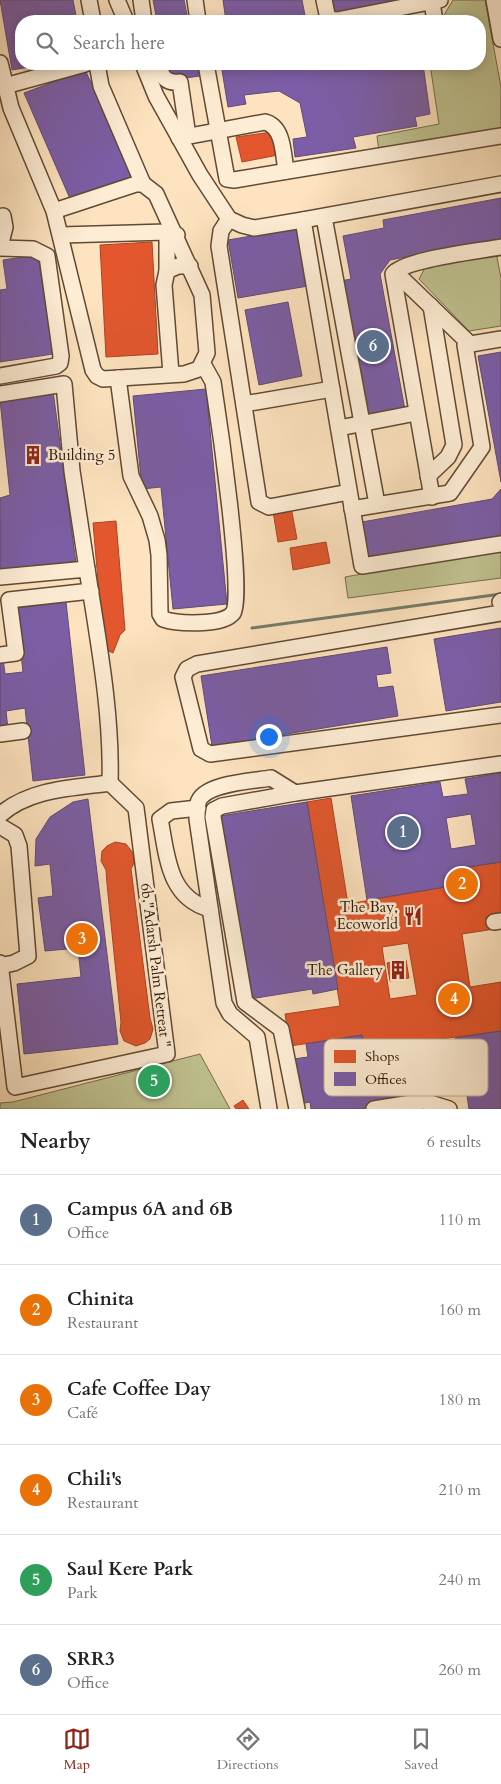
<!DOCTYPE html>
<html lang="en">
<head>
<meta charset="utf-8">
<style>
  :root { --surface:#fff; --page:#f2f2f2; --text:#222; --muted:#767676; --line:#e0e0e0; --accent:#8f2418 }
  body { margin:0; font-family:Cardo,serif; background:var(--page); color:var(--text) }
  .you { position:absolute; left:268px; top:736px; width:18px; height:18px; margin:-12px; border:4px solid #fff; border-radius:50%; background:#1a73e8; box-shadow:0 0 0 8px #1a73e833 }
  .badge { display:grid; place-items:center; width:32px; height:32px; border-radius:50%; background:var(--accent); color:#fff; font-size:16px; font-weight:700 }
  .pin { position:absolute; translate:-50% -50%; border:2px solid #fff; box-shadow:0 1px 5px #0006 }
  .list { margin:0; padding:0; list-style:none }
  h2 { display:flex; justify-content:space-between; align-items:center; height:65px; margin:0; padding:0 20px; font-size:21px }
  h2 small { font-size:16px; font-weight:400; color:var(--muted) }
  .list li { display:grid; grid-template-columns:32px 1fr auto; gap:15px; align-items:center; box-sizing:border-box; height:90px; padding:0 20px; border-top:1px solid var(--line) }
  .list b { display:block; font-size:19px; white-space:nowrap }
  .list p { margin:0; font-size:16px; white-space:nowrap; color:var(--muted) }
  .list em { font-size:16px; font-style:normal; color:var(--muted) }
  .icon { flex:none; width:28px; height:28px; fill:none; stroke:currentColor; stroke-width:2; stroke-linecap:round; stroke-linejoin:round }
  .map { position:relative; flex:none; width:501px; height:1109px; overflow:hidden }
  .search { position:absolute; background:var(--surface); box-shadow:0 2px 12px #0003; left:15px; right:15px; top:15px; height:55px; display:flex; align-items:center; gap:12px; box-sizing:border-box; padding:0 18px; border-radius:20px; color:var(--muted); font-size:19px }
  .sheet { height:605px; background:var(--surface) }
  nav { display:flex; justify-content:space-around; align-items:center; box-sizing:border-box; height:70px; border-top:1px solid var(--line); background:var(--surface); font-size:14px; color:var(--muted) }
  nav a { display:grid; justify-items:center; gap:2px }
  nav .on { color:var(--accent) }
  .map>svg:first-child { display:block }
</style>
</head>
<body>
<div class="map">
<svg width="501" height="1109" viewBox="0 0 501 1109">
  <rect width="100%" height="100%" fill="#fde3bf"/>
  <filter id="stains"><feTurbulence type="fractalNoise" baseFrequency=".004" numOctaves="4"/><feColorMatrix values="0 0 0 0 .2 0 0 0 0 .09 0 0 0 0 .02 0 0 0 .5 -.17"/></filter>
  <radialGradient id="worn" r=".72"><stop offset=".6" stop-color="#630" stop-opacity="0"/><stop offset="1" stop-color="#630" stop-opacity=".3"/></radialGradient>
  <g fill="#c0c391" stroke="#766d4a">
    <path d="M453,0H485L501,87V130L379,152L377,136L439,124L430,64H480V21H444L443,17Z"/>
    <path d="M496,252L501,278V326L469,331L419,279L427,264Z"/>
    <path d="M501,549V578L348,598L345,577Z"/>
    <path d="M200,1054L230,1109H0V1103L13,1102Z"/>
  </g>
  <g fill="#e4572e" stroke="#ad4421" fill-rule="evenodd">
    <path d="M272,132L278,155L242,162L236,137Z"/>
    <path d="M152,242L158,354L106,357L100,245Z"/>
    <path d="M291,507L297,539L278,542L273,511Z"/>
    <path d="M116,521L125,630L120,635L113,653L104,649L93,523Z"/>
    <path d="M326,542L330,563L293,570L290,548Z"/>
    <path d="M331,798L348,904L457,885L454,869L501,862V928L462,934L470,987L501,982V1031L364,1049L362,1035L290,1046L285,1014L340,1006L307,802ZM408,943L417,995L390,999L382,947Z"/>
    <path d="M115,842L126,844L133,853L134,863L131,869L150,1018L153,1029L150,1039L145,1043L136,1046L124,1041L120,1031L121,1022L107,884L106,870L101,861L102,851L107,846Z"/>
    <path d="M406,960L409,978L390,981L387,963Z"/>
    <path d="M243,1100L249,1109H236L234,1106Z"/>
  </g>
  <g fill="#7b5ea7" stroke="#634976" fill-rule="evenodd">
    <path d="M0,0H73L77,21H21V64H47L12,70Z"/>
    <path d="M153,0H184L188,21H157Z"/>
    <path d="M223,0H302L306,21H226Z"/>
    <path d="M331,0H421L334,15Z"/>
    <path d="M167,64H197L200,76L170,80Z"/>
    <path d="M221,64H423L430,114L415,117L417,126L353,137L356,148L295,157L293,139L307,137L300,103L279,91L244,95L246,104L228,107Z"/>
    <path d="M85,70L136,177L71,201L24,93Z"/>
    <path d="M501,198V239L390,260L380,274L405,410L366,418L340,281L351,279L343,236L384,228L383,220Z"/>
    <path d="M297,228L308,286L238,298L228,240Z"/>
    <path d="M38,255L53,354L0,362V290L7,289L3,260Z"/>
    <path d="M288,302L302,376L259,385L245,310Z"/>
    <path d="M501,352V482L478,356Z"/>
    <path d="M206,389L227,604L173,609L161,487L142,489L133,396Z"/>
    <path d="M53,391L76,563L0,574V498L10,495L0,400Z"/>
    <path d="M501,489V536L367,557L362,522L492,499Z"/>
    <path d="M66,602L85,775L33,781L25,708L6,711L8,729L0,730V658H3L5,674L23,672L16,608Z"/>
    <path d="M501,628V702L446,711L434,639Z"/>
    <path d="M387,647L391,673L376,675L378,688L393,686L398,716L212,746L201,676Z"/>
    <path d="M501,773V862L454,869L457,885L367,900L351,796L440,782L443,797L468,794L465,779ZM471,814L476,845L451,849L446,818Z"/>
    <path d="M88,799L118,1044L24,1054L17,984L81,977L78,948L45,951L38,898L53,896L50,864L35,866L36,839L50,817L73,802Z"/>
    <path d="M307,802L338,989L313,994L312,989L250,999L220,816Z"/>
    <path d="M501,1031V1109H469L462,1063L459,1064L455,1038Z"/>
    <path d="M362,1035L364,1049L429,1039L435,1080L422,1082L424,1099L360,1109H311L310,1102L300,1104L293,1059L308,1057L306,1044Z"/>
  </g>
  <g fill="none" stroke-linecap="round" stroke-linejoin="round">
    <path stroke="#727c69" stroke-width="3" d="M252,628L501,594"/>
    <g stroke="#604a33" stroke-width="18">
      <g id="minor">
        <path d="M89,0L93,21"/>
        <path d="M117,0L126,21"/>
        <path d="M141,0L144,21"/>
        <path d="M195,0L198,21"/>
        <path d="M324,0L328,19L337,20L440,0"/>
        <path d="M494,0L501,39"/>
        <path d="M432,3L435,21"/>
        <path d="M0,63L11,108L54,211L93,370L97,376L103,379L184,374L199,369L207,353L202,295L156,194L143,184H136L54,211"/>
        <path d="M97,64L101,86L143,184"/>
        <path d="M143,64L156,96L200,175L229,219L242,225L254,228L303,220L501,184"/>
        <path d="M157,64C162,76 165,84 180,82L188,136"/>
        <path d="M206,64L227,179L234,180L501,136"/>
        <path d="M5,86L85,64"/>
        <path d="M179,138L265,122C284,127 283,154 286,171"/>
        <path d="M324,217L377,504"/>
        <path d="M229,219L221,231L219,246L259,502L269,507L349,492"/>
        <path d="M303,220L362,566L501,544"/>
        <path d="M61,235L167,232L177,235"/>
        <path d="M0,247L5,227L3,216"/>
        <path d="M0,248L33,249L47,256L61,356L60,363L56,366L0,376"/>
        <path d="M167,271V232"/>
        <path d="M395,272L470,344"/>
        <path d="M171,374L164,285L167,271L178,266H190"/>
        <path d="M118,378L131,476L150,516L157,540L159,555L160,614L163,619C177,624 223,626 233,613C245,596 218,414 213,382L203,364"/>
        <path d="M0,394L64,384L72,471L87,569"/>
        <path d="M244,404L332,389"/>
        <path d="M339,428L416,413"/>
        <path d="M428,476L448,457L454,445L431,306"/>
        <path d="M432,497L393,274C405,259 480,251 501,247"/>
        <path d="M352,509L450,493L482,447L465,345L501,339"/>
        <path d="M0,577L87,569C98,640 112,712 110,783"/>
        <path d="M500,602L501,601"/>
        <path d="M501,613L197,664L187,669L183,677L201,749L210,754L501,715"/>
        <path d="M0,655L16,653L9,600L91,591"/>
        <path d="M0,734L23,731"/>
        <path d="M198,808L171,811L160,819C167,855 168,898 210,909"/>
        <path d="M0,815C29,789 72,788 110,783L136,808L167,1054L15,1087L0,963"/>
        <path d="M0,826L15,835L19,846L28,956L14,963L0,966"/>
        <path d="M494,922L501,921"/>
        <path d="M269,1109L257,1037L230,1014L224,1003L197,819C197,814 197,808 198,803C203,783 254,781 271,778L295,793"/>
        <path d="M297,1109L281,1029L245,1002L213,817L214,810L222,806L295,793L501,764"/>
        <path d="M374,1109L424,1101L449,1109"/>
      </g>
    </g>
    <use href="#minor" stroke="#feedd5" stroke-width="15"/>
  </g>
  <defs>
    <g id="building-bare" transform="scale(1.5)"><path d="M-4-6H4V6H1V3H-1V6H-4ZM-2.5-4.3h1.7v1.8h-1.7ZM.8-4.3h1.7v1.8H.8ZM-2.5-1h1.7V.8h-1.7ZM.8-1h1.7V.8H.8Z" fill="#8f2418" stroke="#feedd5" stroke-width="2.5" paint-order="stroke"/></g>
    <g id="restaurant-bare" transform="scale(1.5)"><path d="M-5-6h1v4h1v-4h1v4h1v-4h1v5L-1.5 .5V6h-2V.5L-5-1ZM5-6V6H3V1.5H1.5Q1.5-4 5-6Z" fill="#8f2418" stroke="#feedd5" stroke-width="2.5" paint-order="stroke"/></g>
  </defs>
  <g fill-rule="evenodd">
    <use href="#building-bare" x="33" y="455"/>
    <use href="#restaurant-bare" x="413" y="916"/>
    <use href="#building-bare" x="398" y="970"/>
  </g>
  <g text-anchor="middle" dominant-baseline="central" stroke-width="5" stroke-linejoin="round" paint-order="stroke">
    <g font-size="15" fill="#2c1704" stroke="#feedd5" text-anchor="end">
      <text x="48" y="455" text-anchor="start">Building 5</text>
      <text x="398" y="907">The Bay,<tspan x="398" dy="17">Ecoworld</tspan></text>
      <text x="383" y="970">The Gallery</text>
    </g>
    <g font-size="15" fill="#2c1704" stroke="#feedd5">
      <text transform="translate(156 965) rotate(83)">6b,"Adarsh Palm Retreat "</text>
    </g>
  </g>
  <rect x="324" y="1039" width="164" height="57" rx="8" fill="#feedd5" stroke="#bfad96" stroke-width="1"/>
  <rect x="334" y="1050" width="22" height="13" fill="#e4572e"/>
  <rect x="334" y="1072" width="22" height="14" fill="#7b5ea7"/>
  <g font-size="14" fill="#2c1704">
    <text x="365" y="1061">Shops</text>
    <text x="365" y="1084">Offices</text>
  </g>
  <rect width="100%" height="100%" filter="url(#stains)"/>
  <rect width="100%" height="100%" fill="url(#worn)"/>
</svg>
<div class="you"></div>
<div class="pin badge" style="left:403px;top:832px;background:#5c6f8a">1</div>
<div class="pin badge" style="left:462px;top:884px;background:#e8710a">2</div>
<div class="pin badge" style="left:82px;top:939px;background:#e8710a">3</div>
<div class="pin badge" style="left:454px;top:999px;background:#e8710a">4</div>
<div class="pin badge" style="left:154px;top:1081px;background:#2e9e5b">5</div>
<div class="pin badge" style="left:373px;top:346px;background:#5c6f8a">6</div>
<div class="search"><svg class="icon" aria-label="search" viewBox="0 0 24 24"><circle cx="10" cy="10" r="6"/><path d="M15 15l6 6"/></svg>Search here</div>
</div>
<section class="sheet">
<h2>Nearby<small>6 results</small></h2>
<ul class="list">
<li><span class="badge" style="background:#5c6f8a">1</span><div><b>Campus 6A and 6B</b><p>Office</p></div><em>110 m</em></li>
<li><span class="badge" style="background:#e8710a">2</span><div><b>Chinita</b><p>Restaurant</p></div><em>160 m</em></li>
<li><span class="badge" style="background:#e8710a">3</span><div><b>Cafe Coffee Day</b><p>Café</p></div><em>180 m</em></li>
<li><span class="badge" style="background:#e8710a">4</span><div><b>Chili's</b><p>Restaurant</p></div><em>210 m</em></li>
<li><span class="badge" style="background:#2e9e5b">5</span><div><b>Saul Kere Park</b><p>Park</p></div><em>240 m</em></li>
<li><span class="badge" style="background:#5c6f8a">6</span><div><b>SRR3</b><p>Office</p></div><em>260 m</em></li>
</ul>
</section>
<nav>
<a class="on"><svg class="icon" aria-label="map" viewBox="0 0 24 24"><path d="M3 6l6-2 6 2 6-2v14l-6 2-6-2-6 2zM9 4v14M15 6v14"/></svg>Map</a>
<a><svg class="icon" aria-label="directions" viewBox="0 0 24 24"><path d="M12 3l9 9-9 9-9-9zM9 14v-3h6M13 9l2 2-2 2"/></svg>Directions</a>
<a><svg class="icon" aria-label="saved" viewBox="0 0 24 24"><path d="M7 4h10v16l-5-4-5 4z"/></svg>Saved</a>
</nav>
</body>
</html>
